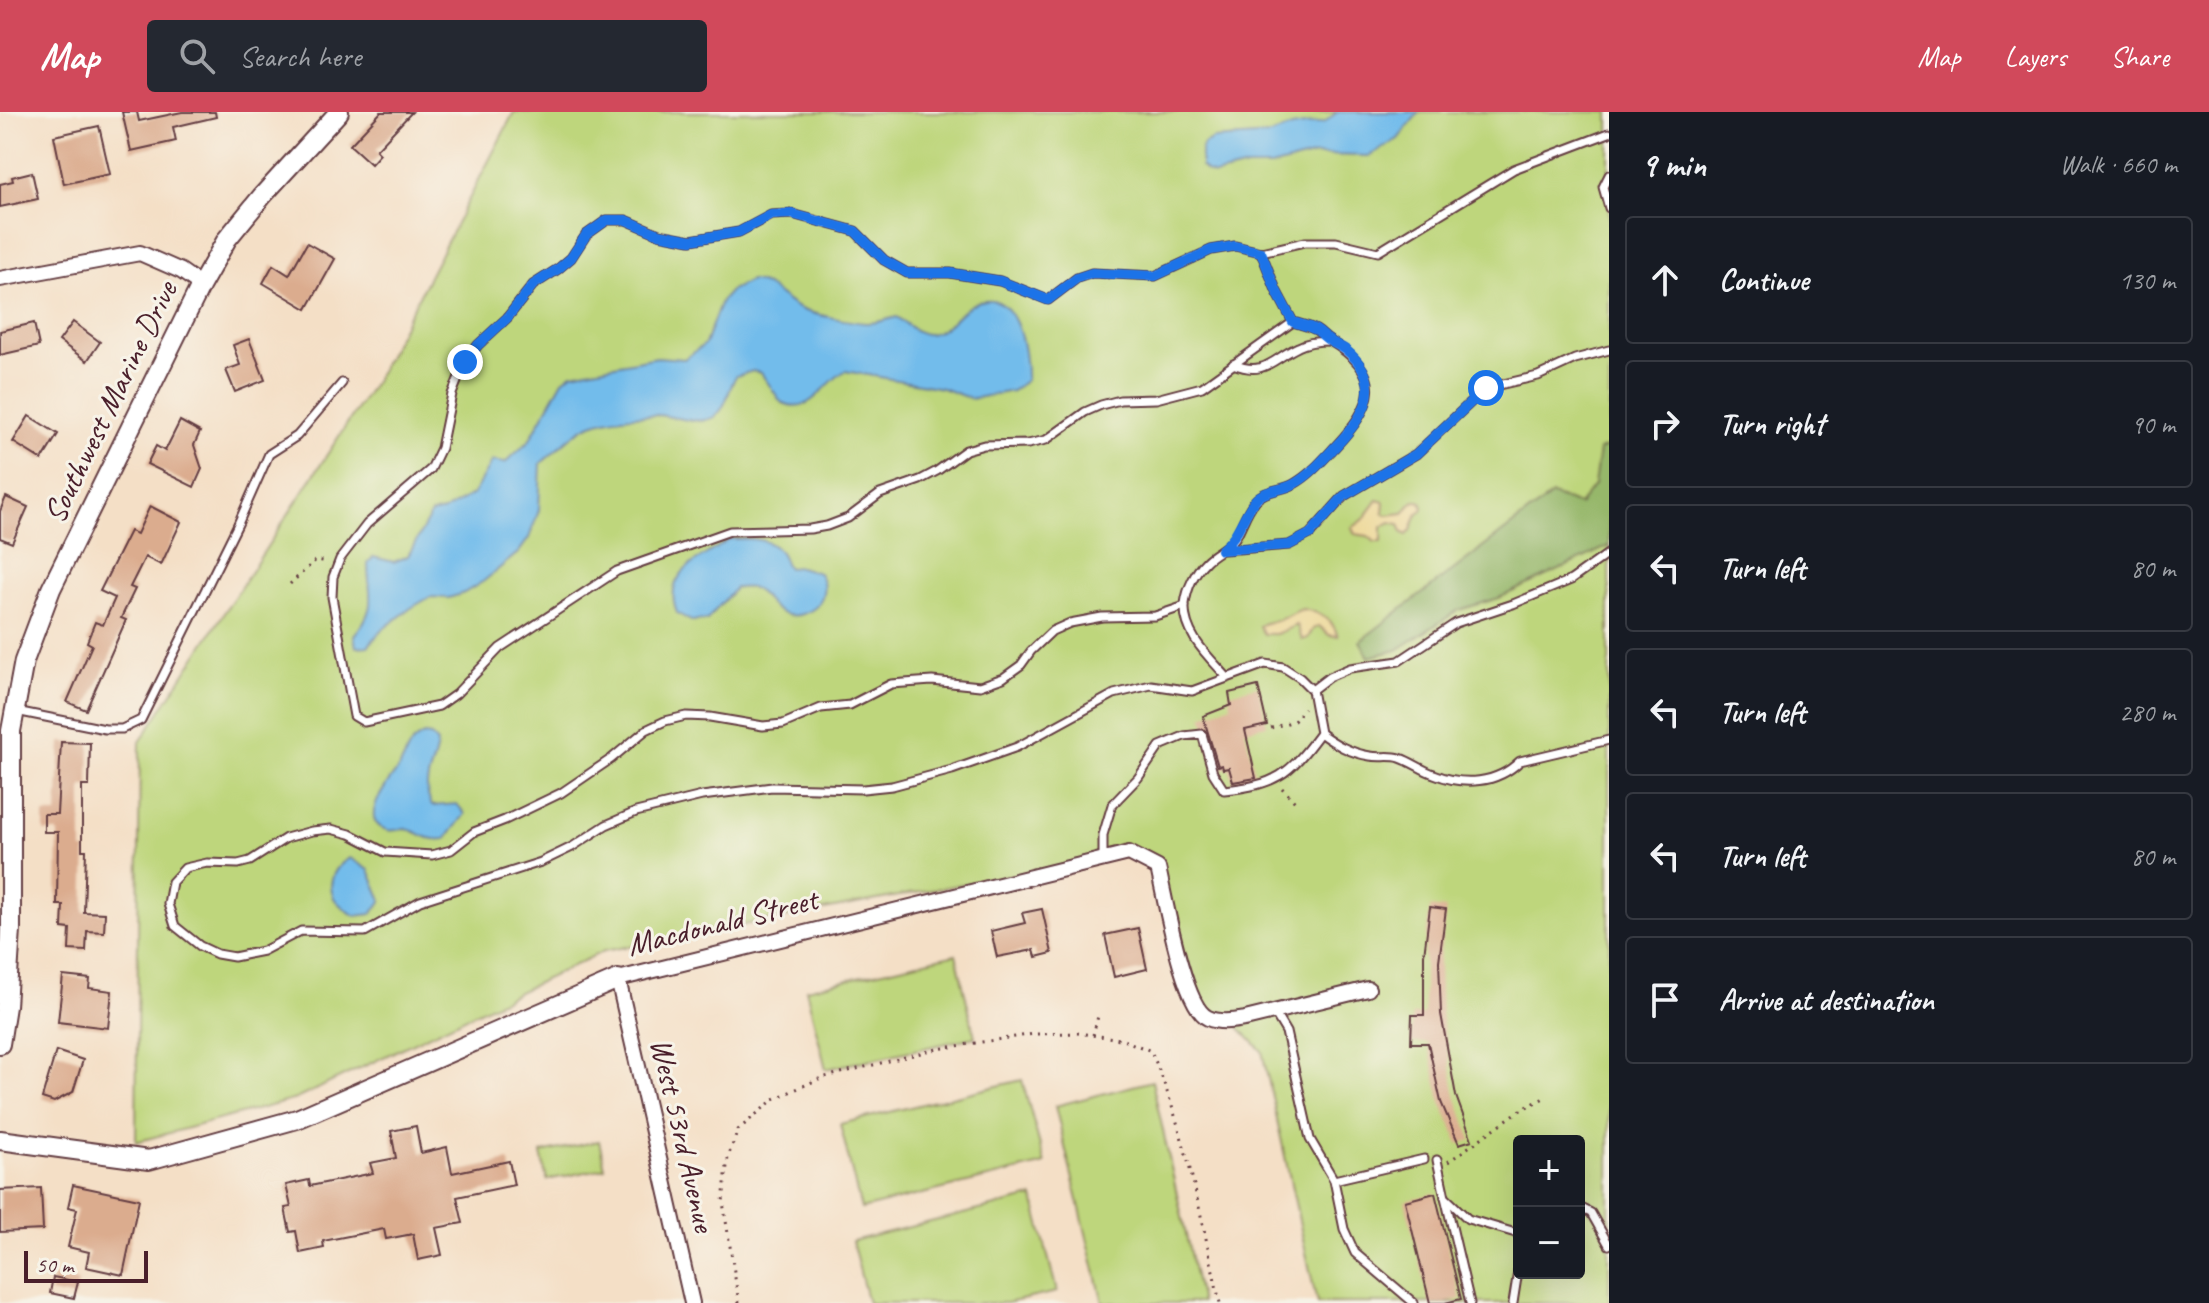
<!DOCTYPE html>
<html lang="en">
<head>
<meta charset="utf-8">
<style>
  :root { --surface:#171b24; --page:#242831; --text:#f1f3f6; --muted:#9ea1a6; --line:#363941; --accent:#d1495b }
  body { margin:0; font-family:Caveat,sans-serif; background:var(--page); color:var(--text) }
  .controls { position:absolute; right:24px; bottom:24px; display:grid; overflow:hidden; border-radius:8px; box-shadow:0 8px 32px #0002 }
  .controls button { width:72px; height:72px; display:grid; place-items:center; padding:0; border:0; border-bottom:2px solid var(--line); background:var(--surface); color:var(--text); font:40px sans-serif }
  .scale { position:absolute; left:24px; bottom:20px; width:124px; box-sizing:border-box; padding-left:8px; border:4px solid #4a1f2b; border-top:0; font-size:22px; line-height:28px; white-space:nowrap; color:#4a1f2b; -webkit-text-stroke:6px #f7f3e8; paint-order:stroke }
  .stop { position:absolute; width:24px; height:24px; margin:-18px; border:6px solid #1a73e8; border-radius:50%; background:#fff }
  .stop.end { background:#1a73e8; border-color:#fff; box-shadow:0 2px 8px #0008 }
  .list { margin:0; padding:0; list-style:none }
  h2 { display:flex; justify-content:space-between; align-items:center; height:104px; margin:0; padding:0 32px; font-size:34px }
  h2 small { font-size:26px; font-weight:400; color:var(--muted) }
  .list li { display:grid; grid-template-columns:52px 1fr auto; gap:24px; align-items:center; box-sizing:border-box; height:128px; margin:0 16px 16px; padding:0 16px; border:2px solid var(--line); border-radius:8px }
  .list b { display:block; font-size:30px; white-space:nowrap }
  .list em { font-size:26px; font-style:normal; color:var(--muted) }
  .icon { flex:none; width:44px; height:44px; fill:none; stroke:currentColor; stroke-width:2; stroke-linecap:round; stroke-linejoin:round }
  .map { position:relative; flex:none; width:1609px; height:1191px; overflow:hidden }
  header { display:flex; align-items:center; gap:48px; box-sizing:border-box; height:112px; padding:0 40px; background:var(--accent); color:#fff }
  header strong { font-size:38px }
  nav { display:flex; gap:44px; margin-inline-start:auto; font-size:28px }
  .search { width:560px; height:72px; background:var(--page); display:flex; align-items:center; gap:20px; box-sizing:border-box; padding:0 28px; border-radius:8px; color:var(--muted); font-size:30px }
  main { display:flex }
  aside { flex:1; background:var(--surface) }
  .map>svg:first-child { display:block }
</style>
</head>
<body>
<header>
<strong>Map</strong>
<div class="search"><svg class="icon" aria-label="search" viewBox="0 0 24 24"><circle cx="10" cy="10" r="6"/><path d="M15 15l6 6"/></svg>Search here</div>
<nav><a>Map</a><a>Layers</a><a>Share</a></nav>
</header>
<main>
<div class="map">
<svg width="1609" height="1191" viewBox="0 0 1609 1191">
  <rect width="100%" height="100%" fill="#f7f3e8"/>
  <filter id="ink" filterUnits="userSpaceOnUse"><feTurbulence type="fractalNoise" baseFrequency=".0125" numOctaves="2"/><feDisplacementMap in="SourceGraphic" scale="16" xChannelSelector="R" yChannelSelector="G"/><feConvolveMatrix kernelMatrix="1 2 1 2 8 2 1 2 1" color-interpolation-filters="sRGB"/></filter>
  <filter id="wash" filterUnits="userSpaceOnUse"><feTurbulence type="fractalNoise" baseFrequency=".006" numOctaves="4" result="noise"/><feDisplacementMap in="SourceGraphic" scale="32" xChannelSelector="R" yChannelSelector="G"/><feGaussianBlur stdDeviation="1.8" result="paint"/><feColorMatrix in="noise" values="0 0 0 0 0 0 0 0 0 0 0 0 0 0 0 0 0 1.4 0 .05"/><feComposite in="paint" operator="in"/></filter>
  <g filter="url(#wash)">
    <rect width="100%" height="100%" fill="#f4dfc6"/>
    <g fill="#bed67b" stroke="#847a53" stroke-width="2" fill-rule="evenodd">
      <path d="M514,0H1609V1191H1317L1262,939L1233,909L1208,906L1193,891L1158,757L1129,741L604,839L296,987L136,1030L140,630L375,269ZM1519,1029H1579V1161H1519Z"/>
      <path d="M956,842L975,925L826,957L806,877Z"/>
      <path d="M1022,968L1045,1052L861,1097L840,1012Z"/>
      <path d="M1152,969L1201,1191H1103L1055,994Z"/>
      <path d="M599,1029L605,1056L547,1068L541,1041Z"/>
      <path d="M1033,1085L1057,1180L1007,1191H868L852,1129Z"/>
    </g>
    <path fill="#96b76b" stroke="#706b4b" stroke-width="2" d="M1609,334V434L1499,486L1459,498L1397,538L1369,545L1360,529L1552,383L1579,393L1594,373L1599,338Z"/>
    <g fill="#eeda9e" stroke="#9c7c64" stroke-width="2">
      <path d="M1378,388L1384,390L1383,401L1387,403L1404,401C1411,395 1410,386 1422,390L1423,397C1410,406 1417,415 1407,423L1402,420L1399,412L1391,410L1382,415V430H1375L1368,424L1355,422L1352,416L1363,408Z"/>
      <path d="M1303,497C1320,500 1333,508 1338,524L1329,523L1319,514L1313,517L1308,526L1302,528L1297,513L1276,522H1264L1259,514C1266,509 1270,511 1278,508C1287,505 1294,499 1303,497Z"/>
    </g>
    <g fill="#72bceb" stroke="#5e6e8b" stroke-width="2">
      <path d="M1337,0H1419L1398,27L1369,44L1315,43L1271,55H1247L1214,63L1207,60L1201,54V38L1204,32L1213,27L1270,23L1292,15L1325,10Z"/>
      <path d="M750,169C767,169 783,188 798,196C809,202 852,210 866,211C875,212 887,207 897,205C905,211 918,223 929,222C948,219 956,202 971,193C1016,168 1027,239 1026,268L1012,279L971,287L942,276L845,259C822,272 812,305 781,290L761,261L753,259L736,264C729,275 727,294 717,303C702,315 674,304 657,303C638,303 613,305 595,311C575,317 557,339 541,351L539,398L529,426L519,440L484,469L464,481L449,486L430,485L411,496L382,518L368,534L356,535L354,523C379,494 368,483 368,452L373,445L394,450L408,444L431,402L444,399L473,382L492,349L505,351L529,329L563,268L572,261L657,245L684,247L705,232L721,189L731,178Z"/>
      <path d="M730,427C746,427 767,424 779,439C783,443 784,451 788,456L800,455L819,461C824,470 825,475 822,485C817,501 792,509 778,499C769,494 764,482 754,477C749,474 741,476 735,476L707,508L691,509L677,501C661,460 702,447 730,427Z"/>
      <path d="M424,623L431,624L437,631C435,657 419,667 432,694L457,692L465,702L446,727C423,730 419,718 405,717C399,717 394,720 387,718C355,708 390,669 399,656C408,642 406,631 424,623Z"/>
      <path d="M350,746L369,758L382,788L372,802L355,804C348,799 338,793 334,786C326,769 336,753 350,746Z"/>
    </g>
    <g id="blocks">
      <g fill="#dbac8e">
        <path d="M122,0H137L139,9L182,0H215L216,5L173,15L176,29L131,39Z"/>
        <path d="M381,0H412L376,38L380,42L371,52L350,33Z"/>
        <path d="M99,14L110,62L64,72L54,24Z"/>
        <path d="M32,60L38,87L0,95V72L13,69L12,65Z"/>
        <path d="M307,131L335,147L307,197L263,171L273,153L289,163Z"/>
        <path d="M73,210L100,230L87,249L59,229Z"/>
        <path d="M34,211L39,234L0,243V219Z"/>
        <path d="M249,227L265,268L235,280L226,258L240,253L233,233Z"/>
        <path d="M29,304L58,322L42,348L13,330Z"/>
        <path d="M180,309L200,320L194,333L202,357L194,375L147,352L156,334L165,339Z"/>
        <path d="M6,385L28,395L12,431L0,426V399Z"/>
        <path d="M150,394L181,410L161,453L145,445L130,475L135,477L121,506L126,508L86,598L67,590L92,533L87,530L95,510L103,513L115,486L100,479L130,419L137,422Z"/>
        <path d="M1258,574L1267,613L1245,618L1256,666L1233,670L1229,656L1223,657L1222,653L1218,654L1203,604L1231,593L1229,581Z"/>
        <path d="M61,630L90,631L89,674H82V738H86L84,800L105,801L104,820L87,819L86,839L69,838L70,817L62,816L63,793H57L58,720H44V702H57Z"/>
        <path d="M1430,795L1446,797L1439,849L1441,902L1456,984L1472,1028L1459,1032L1441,990L1428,931H1411L1412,903H1424V843Z"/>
        <path d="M1042,797L1052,841L1036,845L1034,838L997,845L991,819L1025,811L1022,801Z"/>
        <path d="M1138,816L1147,857L1114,865L1105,823Z"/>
        <path d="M63,864L90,867L89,876L112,879L108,916L58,910Z"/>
        <path d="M56,939L83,948L73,980L54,990L42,986Z"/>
        <path d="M416,1014L421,1041L447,1035L452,1061L509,1049L514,1073L457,1085L463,1111L436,1116L442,1143L418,1148L413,1122L386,1127L384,1117L323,1129L324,1136L300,1141L296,1119L290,1120L285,1096L291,1095L286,1073L309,1068L310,1074L373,1061L370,1051L396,1046L391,1019Z"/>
        <path d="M73,1073L139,1087L123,1163L86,1155L89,1140L68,1135L77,1097L68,1095Z"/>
        <path d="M41,1076L43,1118L0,1120V1078Z"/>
        <path d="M1435,1081L1461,1187L1445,1191H1430L1405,1089Z"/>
        <path d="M53,1165L78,1170L74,1186L50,1181Z"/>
      </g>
    </g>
  </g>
  <g filter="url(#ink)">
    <use href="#blocks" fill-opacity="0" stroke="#643c42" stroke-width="2"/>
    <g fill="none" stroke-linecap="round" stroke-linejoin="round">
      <g stroke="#643c42" stroke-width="11">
        <g id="lane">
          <path d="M1609,63L1603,75L1609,96"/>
          <path d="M1261,140L1276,178L1293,210"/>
          <path d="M1233,252C1265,265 1272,247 1298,235C1307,230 1320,229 1330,229"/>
          <path d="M1224,438L1289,433L1310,422L1344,384L1416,342L1486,276L1538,264L1575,247L1609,238"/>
          <path d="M1226,564C1208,544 1183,522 1185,492C1187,476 1195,460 1206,449C1215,440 1227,436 1235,426C1242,415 1246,399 1255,389C1265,377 1282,379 1294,372C1310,363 1322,349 1335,335C1374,293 1387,263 1330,229C1325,226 1321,221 1316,218C1309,214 1300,212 1293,210L1202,275L1156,287L1120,288L1101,293L1085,300L1046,328L1028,332L984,333L966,338L937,359L920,368L880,382L848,406L827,414L810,417L730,419L617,459L500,536L456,582L439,594L364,610L354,604L332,485L333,465L340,447L367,412L431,357L441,336L452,282L465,250L478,233L507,206L533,173L558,157L571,146L586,123L607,108H626L659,122L691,128L739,120L771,103L792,102L855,119L884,148L907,161H950L1000,169L1048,188L1077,166L1092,161L1155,164L1211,138L1235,134L1261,140L1305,130H1336L1378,140L1514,57L1609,21"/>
          <path d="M1312,578L1329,565L1350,556L1399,549L1456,511L1513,492L1571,468L1609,441"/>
          <path d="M16,599L105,617H122L141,608L238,412L269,342L297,324L342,271"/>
          <path d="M1320,621C1335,632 1350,641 1370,644C1380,646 1391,643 1400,646C1412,650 1422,658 1434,662C1463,674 1497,672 1520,649L1609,628"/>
          <path d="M1103,747V723L1112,693L1138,666L1160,634L1184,624L1202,622L1213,661L1224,678C1276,673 1289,663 1320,621L1312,578L1300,566L1283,555L1265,552L1192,579L1151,573L1114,582L1017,635L952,658L892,674L863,677L772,675L702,684L636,700L606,713L572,735L541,750L420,789L365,820L301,819L263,839L234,845L217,842L200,834L175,814L168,792L172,770L185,756L207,751L238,752L250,749L286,726L312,719L331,717L350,722L385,740L432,743L451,738L474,720L505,708L561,681L611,647L646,618L665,609L686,604L710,605L763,614L783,612L821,596L850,593L891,572L932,569L980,574L1003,566L1021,553L1031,539L1052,519L1070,511L1102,505L1155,504L1185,494"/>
          <path d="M1274,900L1286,920L1310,1027L1334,1068L1344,1117L1355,1141L1414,1191"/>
          <path d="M1437,1048L1445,1085L1468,1107L1519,1122"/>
          <path d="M1334,1068L1424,1047"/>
          <path d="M1445,1085L1470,1191"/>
          <path d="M1579,1095L1591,1101L1609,1133"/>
          <path d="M1513,1191L1519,1153"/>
        </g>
      </g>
      <g stroke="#643c42" stroke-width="18">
        <g id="street">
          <path d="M0,167L140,141L181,159L201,173"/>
          <path d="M692,1191L618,867L1129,741L1158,756C1165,785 1183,895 1208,906C1219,911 1235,909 1245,907L1368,877"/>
        </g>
      </g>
      <g stroke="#643c42" stroke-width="22">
        <g id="secondary">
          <path d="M0,932L6,894L11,818V619L24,549L51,477L201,173L227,127L263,83L339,0"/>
          <path d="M0,1028L149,1048L297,1007L618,867"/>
        </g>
      </g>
      <g stroke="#643c42" stroke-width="3" stroke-dasharray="2 6" stroke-linecap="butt">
        <path d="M290,472L316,448L328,450"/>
        <path d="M1271,616L1294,609L1304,596"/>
        <path d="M1282,676L1296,691"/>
        <path d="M1093,923L1098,904"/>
        <path d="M1448,1050L1519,999L1544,986"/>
        <path d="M739,1191L723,1090L728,1045L738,1018L774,987L821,966L937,937L1034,922L1077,921L1121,927L1151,939C1186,1019 1201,1106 1220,1191"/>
      </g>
      <use href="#lane" stroke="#fff" stroke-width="7"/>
      <use href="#street" stroke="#fff" stroke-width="14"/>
      <use href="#secondary" stroke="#fff" stroke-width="18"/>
    </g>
  </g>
  <g fill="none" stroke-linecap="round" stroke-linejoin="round" filter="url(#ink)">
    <path stroke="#1a73e8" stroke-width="10" d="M465,250L478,233L507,206L533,173L558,157L571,146L586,123L607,108H626L659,122L691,128L739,120L771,103L792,102L855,119L884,148L907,161H950L1000,169L1048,188L1077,166L1092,161L1155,164L1211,138L1235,134L1261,140L1276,178L1293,210C1300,212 1309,214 1316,218C1321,221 1325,226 1330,229C1336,233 1341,234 1346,238C1387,272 1364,305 1335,335C1322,349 1310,363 1294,372C1282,379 1265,377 1255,388C1242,405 1239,424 1221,438L1289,433L1310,422L1344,384L1416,342L1486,276"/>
  </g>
  <g text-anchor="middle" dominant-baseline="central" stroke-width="6" stroke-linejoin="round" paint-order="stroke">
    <g font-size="32" fill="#4a1f2b" stroke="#f7f3e8">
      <text transform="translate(110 290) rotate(-64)">Southwest Marine Drive</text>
      <text transform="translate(722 810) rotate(-14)">Macdonald Street</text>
      <text transform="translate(683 1023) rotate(77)">West 53rd Avenue</text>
    </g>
  </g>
</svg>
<div class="controls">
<button>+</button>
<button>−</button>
</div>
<div class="scale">50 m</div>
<div class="stop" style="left:1486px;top:276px"></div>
<div class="stop end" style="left:465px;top:250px"></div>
</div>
<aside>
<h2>9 min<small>Walk · 660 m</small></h2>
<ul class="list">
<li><svg class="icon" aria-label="ahead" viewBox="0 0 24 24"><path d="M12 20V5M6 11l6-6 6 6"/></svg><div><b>Continue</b></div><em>130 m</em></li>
<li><svg class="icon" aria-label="right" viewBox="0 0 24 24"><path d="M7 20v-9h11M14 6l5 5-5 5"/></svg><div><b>Turn right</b></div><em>90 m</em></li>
<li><svg class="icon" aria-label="left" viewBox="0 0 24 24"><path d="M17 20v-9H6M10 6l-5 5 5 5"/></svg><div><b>Turn left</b></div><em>80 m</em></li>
<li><svg class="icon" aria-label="left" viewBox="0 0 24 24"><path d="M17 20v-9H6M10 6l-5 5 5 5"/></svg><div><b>Turn left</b></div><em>280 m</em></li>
<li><svg class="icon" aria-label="left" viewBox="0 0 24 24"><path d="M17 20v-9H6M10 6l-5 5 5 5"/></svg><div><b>Turn left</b></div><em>80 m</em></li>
<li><svg class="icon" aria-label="arrive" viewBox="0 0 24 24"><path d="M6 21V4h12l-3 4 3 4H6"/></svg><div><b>Arrive at destination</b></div></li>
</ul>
</aside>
</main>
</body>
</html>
